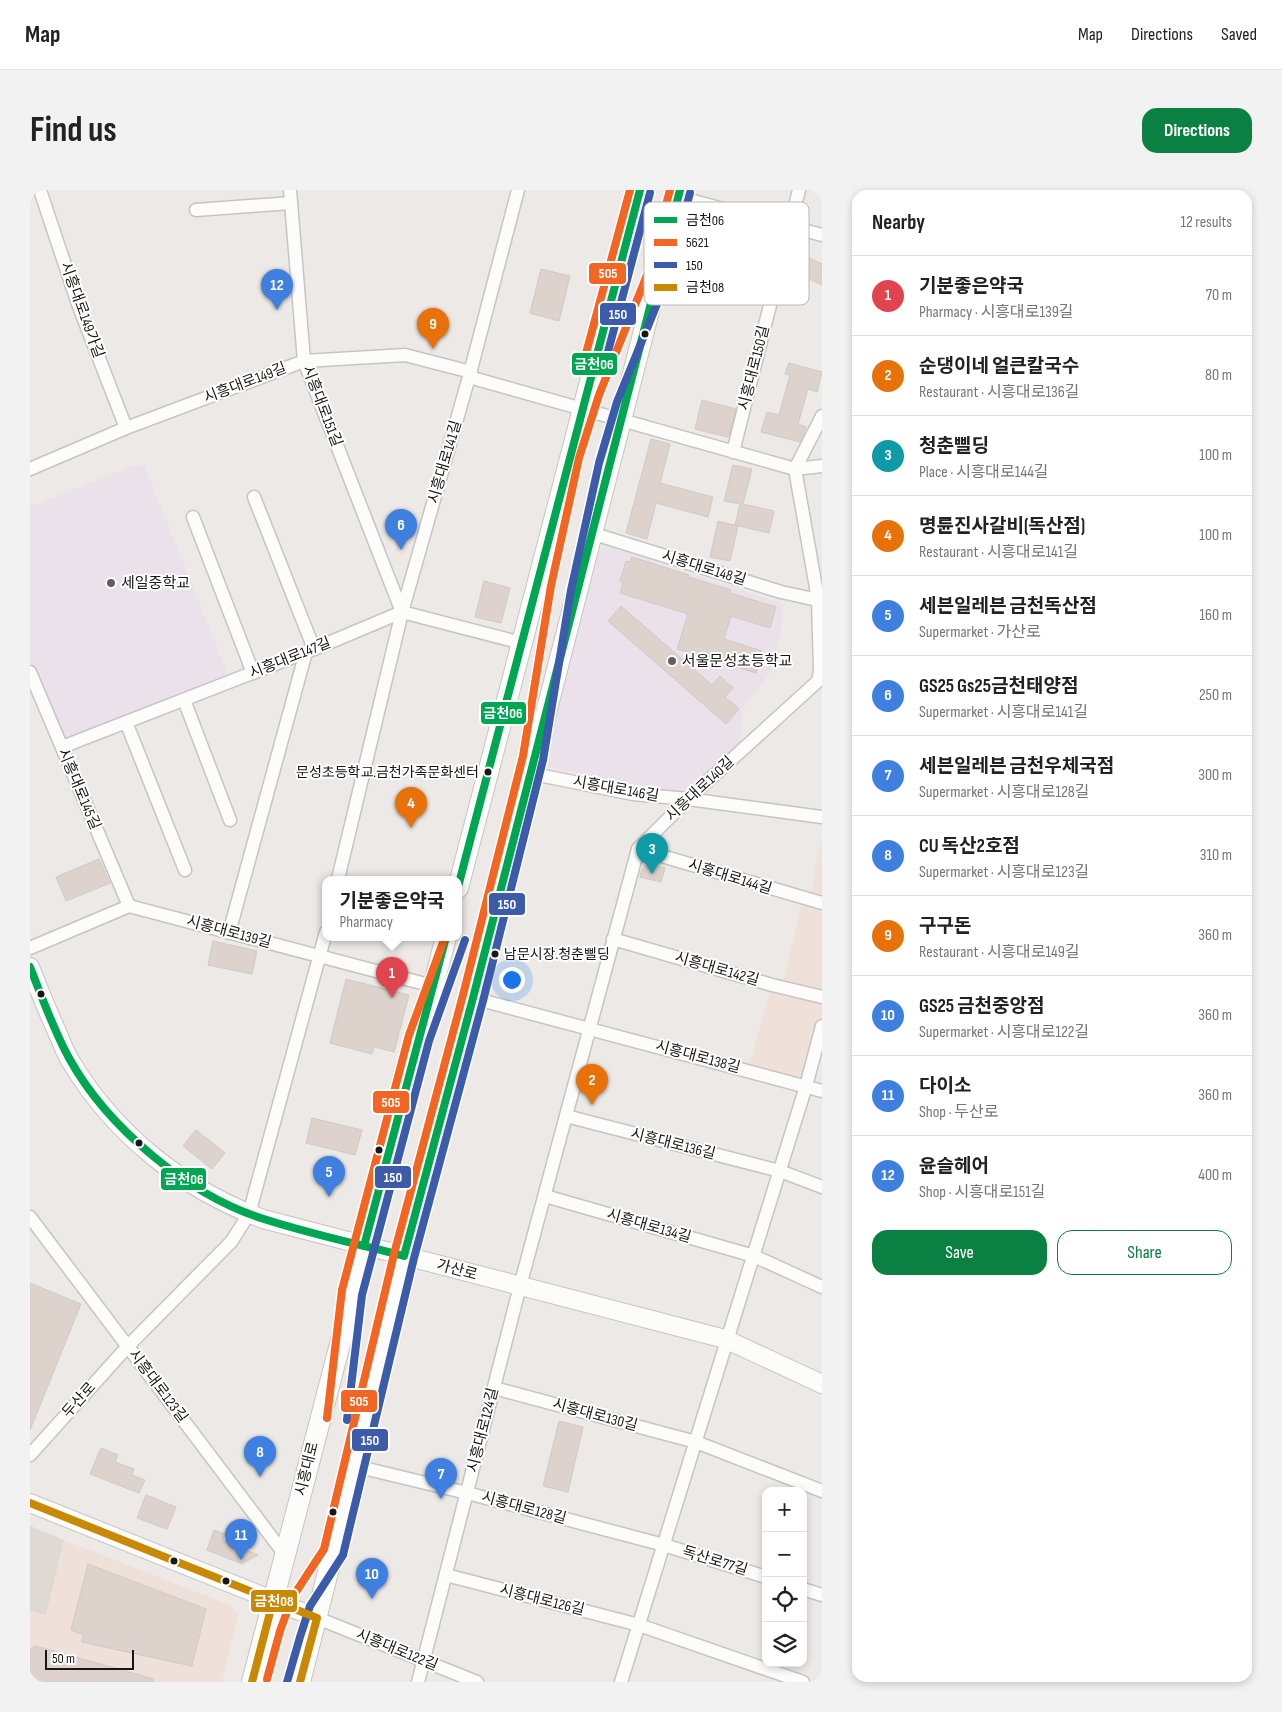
<!DOCTYPE html>
<html lang="en">
<head>
<meta charset="utf-8">
<style>
  :root { --surface:#fff; --page:#f2f2f2; --text:#222; --muted:#767676; --line:#e0e0e0; --accent:#0b8043 }
  body { margin:0; font-family:"Sofia Sans Condensed","Noto Sans KR",sans-serif; background:var(--page); color:var(--text) }
  .controls { position:absolute; right:15px; bottom:15px; display:grid; overflow:hidden; border-radius:10px; box-shadow:0 2px 8px #0003 }
  .controls button { width:45px; height:45px; display:grid; place-items:center; padding:0; border:0; border-bottom:1px solid var(--line); background:var(--surface); color:var(--text); font:25px sans-serif }
  .scale { position:absolute; left:15px; bottom:12px; width:89px; box-sizing:border-box; padding-left:5px; border:2px solid #181716; border-top:0; font-size:14px; line-height:18px; white-space:nowrap; color:#181716; -webkit-text-stroke:4px #fff; paint-order:stroke }
  .you { position:absolute; left:481px; top:789px; width:18px; height:18px; margin:-12px; border:4px solid #fff; border-radius:50%; background:#1a73e8; box-shadow:0 0 0 8px #1a73e833 }
  .badge { display:grid; place-items:center; width:32px; height:32px; border-radius:50%; background:var(--accent); color:#fff; font-size:16px; font-weight:700 }
  .pin { position:absolute; translate:-50% -41px; filter:drop-shadow(0 1px 2px #0008) }
  .pin::after { content:''; position:absolute; top:26px; width:18px; height:15px; background:inherit; clip-path:polygon(0 0,100% 0,50% 100%) }
  .popup { position:absolute; left:292px; top:686px; width:140px; height:65px; box-sizing:border-box; display:grid; place-content:center; border-radius:10px; background:var(--surface); filter:drop-shadow(0 1px 4px #0005); font-size:16px; white-space:nowrap; color:var(--muted) }
  .popup b { font-size:19px; color:var(--text) }
  .popup::after { content:''; position:absolute; left:50%; top:100%; margin-left:-10px; border:10px solid transparent; border-top-color:var(--surface) }
  .list { margin:0; padding:0; list-style:none }
  h2 { display:flex; justify-content:space-between; align-items:center; height:65px; margin:0; padding:0 20px; font-size:21px }
  h2 small { font-size:16px; font-weight:400; color:var(--muted) }
  .list li { display:grid; grid-template-columns:32px 1fr auto; gap:15px; align-items:center; box-sizing:border-box; height:80px; padding:0 20px; border-top:1px solid var(--line) }
  .list b { display:block; font-size:19px; white-space:nowrap }
  .list p { margin:0; font-size:16px; white-space:nowrap; color:var(--muted) }
  .list em { font-size:16px; font-style:normal; color:var(--muted) }
  .actions { display:flex; gap:10px; padding:15px 20px }
  .actions a { flex:1; padding:11px 0; border:1px solid var(--accent); border-radius:15px; text-align:center; font-size:18px; color:var(--accent) }
  .actions .main { background:var(--accent); color:#fff }
  .icon { flex:none; width:28px; height:28px; fill:none; stroke:currentColor; stroke-width:2; stroke-linecap:round; stroke-linejoin:round }
  .map { position:relative; flex:none; width:792px; height:1492px; overflow:hidden; border-radius:15px }
  header { display:flex; align-items:center; gap:30px; box-sizing:border-box; height:70px; padding:0 25px; background:var(--surface); border-bottom:1px solid var(--line) }
  header strong { font-size:24px }
  nav { display:flex; gap:28px; margin-inline-start:auto; font-size:18px }
  .intro { display:flex; align-items:center; justify-content:space-between; box-sizing:border-box; height:120px; padding:0 30px }
  h1 { margin:0; font-size:35px }
  .button { padding:12px 22px; border-radius:15px; background:var(--accent); color:#fff; font-size:18px; font-weight:700 }
  main { display:flex; gap:30px; padding:0 30px }
  aside { flex:1; background:var(--surface); border-radius:15px; box-shadow:0 2px 8px #0003 }
  .map>svg:first-child { display:block }
</style>
</head>
<body>
<header>
<strong>Map</strong>
<nav><a>Map</a><a>Directions</a><a>Saved</a></nav>
</header>
<div class="intro"><h1>Find us</h1><a class="button">Directions</a></div>
<main>
<div class="map">
<svg width="792" height="1492" viewBox="0 0 792 1492">
  <rect width="100%" height="100%" fill="#ece9e7"/>
  <g fill="#efe1da">
    <path d="M789,657H792V861L783,895L721,879L719,875L742,795L752,797L773,708L780,710Z"/>
    <path d="M34,1350L200,1415L208,1426L192,1492H0V1421L16,1424Z"/>
  </g>
  <path fill="#dfd8d3" d="M0,1336L34,1350L16,1425L0,1421Z"/>
  <g fill="#ebe1ea">
    <path d="M105,275H114L197,482L193,488L43,547L31,546L0,469V317Z"/>
    <path d="M582,358L754,414L751,442L740,483L712,519V545L709,554L657,604H648L519,577L513,571L569,360Z"/>
  </g>
  <g fill="#ded3cc" stroke="#cccac8">
    <path d="M777,67L792,74V95L769,84Z"/>
    <path d="M663,76L695,84L693,92L703,94L700,107L657,96Z"/>
    <path d="M511,79L540,86L529,131L500,123Z"/>
    <path d="M759,173L792,182L787,202L778,199L768,234L776,237L770,252L731,242L737,222L749,225L760,185L755,184Z"/>
    <path d="M672,210L706,219L699,246L697,247L665,239Z"/>
    <path d="M621,249L640,254L630,293L683,307L678,327L626,313L617,349L596,343Z"/>
    <path d="M703,275L722,279L713,314L744,321L739,343L705,335L710,314L694,311Z"/>
    <path d="M688,331L708,336L700,371L680,367Z"/>
    <path d="M602,367L659,385L658,387L701,400L700,403L746,417L740,438L701,426L694,449L732,461L726,483L647,459L658,424L590,403L593,392L590,391L596,371L600,372Z"/>
    <path d="M454,391L480,398L471,433L445,427Z"/>
    <path d="M591,416L682,495L690,486L703,498L695,507L709,519L696,534L578,431Z"/>
    <path d="M69,669L80,693L36,711L26,687Z"/>
    <path d="M619,674L635,678L631,692L610,687L612,679Z"/>
    <path d="M183,751L227,761L222,784L178,775Z"/>
    <path d="M316,789L379,805L364,862L344,857L342,864L300,853Z"/>
    <path d="M282,928L332,940L325,965L276,953Z"/>
    <path d="M166,940L195,963L182,979L153,956Z"/>
    <path d="M0,1093L51,1114L0,1240Z"/>
    <path d="M529,1231L553,1237L538,1302L513,1296Z"/>
    <path d="M71,1258L88,1265L85,1272L104,1279L102,1285L115,1290L109,1303L60,1284Z"/>
    <path d="M116,1305L146,1317L137,1339L107,1328Z"/>
    <path d="M184,1340L195,1344L192,1350L228,1365L212,1374L177,1360Z"/>
    <path d="M58,1374L176,1419L162,1476L51,1452L54,1445L41,1440Z"/>
    <path d="M6,1456L124,1489L123,1492H0V1459Z"/>
  </g>
  <g fill="none" stroke-linecap="round" stroke-linejoin="round">
    <g stroke="#c7c4c3" stroke-width="15">
      <g id="street">
        <path d="M10,0L48,114L96,238"/>
        <path d="M260,0L274,171L372,422"/>
        <path d="M648,7L792,45"/>
        <path d="M166,20L261,13"/>
        <path d="M439,187L765,279L792,276"/>
        <path d="M703,262L769,0"/>
        <path d="M0,279L96,238L274,171L375,165L441,182"/>
        <path d="M224,307L284,459"/>
        <path d="M163,327L223,483"/>
        <path d="M561,343L751,402L792,411"/>
        <path d="M0,482L99,716"/>
        <path d="M154,510L200,630"/>
        <path d="M96,532L155,680"/>
        <path d="M32,557L284,459L372,422L492,453"/>
        <path d="M499,583L603,604L658,609L792,627"/>
        <path d="M608,659L792,713"/>
        <path d="M308,689L372,422L439,187L488,0"/>
        <path d="M199,743L276,462"/>
        <path d="M583,749L742,795L792,807"/>
        <path d="M0,758L99,716L403,796"/>
        <path d="M443,808L792,901"/>
        <path d="M536,926L750,981L792,997"/>
        <path d="M515,1006L724,1066L792,1097"/>
        <path d="M0,1027L255,1365"/>
        <path d="M464,1198L666,1252L792,1301"/>
        <path d="M0,1265L98,1156L201,1052L219,1024L296,742"/>
        <path d="M325,1276L437,1303L634,1355L736,1387"/>
        <path d="M416,1385L609,1435L773,1492"/>
        <path d="M773,1399L792,1405"/>
        <path d="M287,1428L447,1492"/>
        <path d="M388,1492L490,1096L608,659L658,609L788,491L790,481L788,409L765,279L792,226"/>
        <path d="M591,1492L776,896L792,836"/>
      </g>
    </g>
    <g stroke="#c7c4c3" stroke-width="20">
      <g id="secondary">
        <path d="M0,777C9,800 18,822 28,844C32,854 36,864 41,872C85,945 153,999 233,1029L695,1149L792,1194"/>
        <path d="M0,1313L287,1428"/>
      </g>
    </g>
    <g stroke="#c7c4c3" stroke-width="22">
      <g id="primary">
        <path d="M428,698L610,0"/>
        <path d="M222,1492L416,747"/>
        <path d="M270,1492L325,1276L374,1066L443,808L650,0"/>
      </g>
    </g>
    <use href="#street" stroke="#fcfcfb" stroke-width="12"/>
    <use href="#secondary" stroke="#fcfcfb" stroke-width="18"/>
    <use href="#primary" stroke="#fcfcfb" stroke-width="20"/>
    <g stroke="#fff" stroke-width="11">
      <g id="bus-1">
        <path d="M428,697L610,0"/>
        <path d="M0,777C12,807 23,839 39,868C77,937 159,1006 234,1029C280,1044 328,1054 374,1066L443,808L650,0"/>
        <path d="M334,1056L416,747"/>
      </g>
    </g>
    <g stroke="#fff" stroke-width="11">
      <g id="bus-2">
        <path d="M575,173L620,3"/>
        <path d="M317,1230L332,1105L399,851L435,750"/>
        <path d="M257,1492L270,1447L280,1416L313,1365L384,1068L453,811L513,570L541,400L569,273L587,212L636,92L660,3"/>
      </g>
    </g>
    <g stroke="#fff" stroke-width="11">
      <g id="bus-3">
        <path d="M555,167L600,0"/>
        <path d="M297,1228L312,1100L379,845L415,747"/>
        <path d="M237,1489L250,1441L262,1408L294,1359L364,1064L433,805L493,566L521,396L549,268L569,205L617,85L640,0"/>
      </g>
    </g>
    <g stroke="#fff" stroke-width="11">
      <g id="bus-4">
        <path d="M0,1313L287,1428L270,1492"/>
        <path d="M222,1492L243,1411"/>
      </g>
    </g>
    <use href="#bus-1" stroke="#00a651" stroke-width="8"/>
    <use href="#bus-2" stroke="#3d5bab" stroke-width="8"/>
    <use href="#bus-3" stroke="#f26522" stroke-width="8"/>
    <use href="#bus-4" stroke="#ca8904" stroke-width="8"/>
  </g>
  <g fill="#181716" stroke="#fff" stroke-width="2">
    <circle cx="615" cy="144" r="4.5"/>
    <circle cx="458" cy="582" r="4.5"/>
    <circle cx="465" cy="764" r="4.5"/>
    <circle cx="11" cy="804" r="4.5"/>
    <circle cx="109" cy="953" r="4.5"/>
    <circle cx="349" cy="960" r="4.5"/>
    <circle cx="303" cy="1322" r="4.5"/>
    <circle cx="144" cy="1371" r="4.5"/>
    <circle cx="196" cy="1391" r="4.5"/>
  </g>
  <g fill="#62605f" stroke="#fff" stroke-width="2">
    <circle cx="81" cy="393" r="5"/>
    <circle cx="642" cy="471" r="5"/>
  </g>
  <g text-anchor="middle" dominant-baseline="central" stroke-width="4" stroke-linejoin="round" paint-order="stroke">
    <g font-size="14" fill="#181716" stroke="#fff" text-anchor="end">
      <text x="449" y="582">문성초등학교.금천가족문화센터</text>
      <text x="474" y="764" text-anchor="start">남문시장.청춘삘딩</text>
    </g>
    <g font-size="15" fill="#181716" stroke="#fff">
      <text transform="translate(52 120) rotate(70)">시흥대로149가길</text>
      <text transform="translate(724 178) rotate(-76)">시흥대로150길</text>
      <text transform="translate(215 193) rotate(-21)">시흥대로149길</text>
      <text transform="translate(292 216) rotate(69)">시흥대로151길</text>
      <text transform="translate(415 272) rotate(-74)">시흥대로141길</text>
      <text transform="translate(674 378) rotate(17)">시흥대로148길</text>
      <text transform="translate(260 468) rotate(-22)">시흥대로147길</text>
      <text transform="translate(49 599) rotate(67)">시흥대로145길</text>
      <text transform="translate(586 599) rotate(10)">시흥대로146길</text>
      <text transform="translate(670 599) rotate(-43)">시흥대로140길</text>
      <text transform="translate(700 687) rotate(17)">시흥대로144길</text>
      <text transform="translate(199 742) rotate(15)">시흥대로139길</text>
      <text transform="translate(687 779) rotate(16)">시흥대로142길</text>
      <text transform="translate(668 867) rotate(15)">시흥대로138길</text>
      <text transform="translate(643 954) rotate(14)">시흥대로136길</text>
      <text transform="translate(619 1036) rotate(16)">시흥대로134길</text>
      <text transform="translate(427 1080) rotate(15)">가산로</text>
      <text transform="translate(128 1196) rotate(53)">시흥대로123길</text>
      <text transform="translate(49 1210) rotate(-48)">두산로</text>
      <text transform="translate(565 1225) rotate(15)">시흥대로130길</text>
      <text transform="translate(453 1240) rotate(-76)">시흥대로124길</text>
      <text transform="translate(277 1279) rotate(-76)">시흥대로</text>
      <text transform="translate(494 1318) rotate(15)">시흥대로128길</text>
      <text transform="translate(685 1371) rotate(17)">독산로77길</text>
      <text transform="translate(512 1410) rotate(14)">시흥대로126길</text>
      <text transform="translate(367 1460) rotate(22)">시흥대로122길</text>
    </g>
    <g font-size="15" fill="#181716" stroke="#fff" text-anchor="start">
      <text x="91" y="393">세일중학교</text>
      <text x="652" y="471">서울문성초등학교</text>
    </g>
  </g>
  <rect x="614" y="12" width="165" height="103" rx="8" fill="#fff" stroke="#bab9b9" stroke-width="1"/>
  <rect x="624" y="27" width="23" height="6" fill="#00a651"/>
  <rect x="624" y="49" width="23" height="7" fill="#f26522"/>
  <rect x="624" y="72" width="23" height="6" fill="#3d5bab"/>
  <rect x="624" y="94" width="23" height="7" fill="#ca8904"/>
  <g font-size="14" fill="#181716">
    <text x="656" y="35">금천06</text>
    <text x="656" y="57">5621</text>
    <text x="656" y="80">150</text>
    <text x="656" y="102">금천08</text>
  </g>
  <g stroke="#fff" stroke-width="2">
    <rect x="558" y="72" width="39" height="23" rx="5" fill="#f26522"/>
    <rect x="569" y="112" width="38" height="24" rx="5" fill="#3d5bab"/>
    <rect x="541" y="162" width="47" height="24" rx="5" fill="#00a651"/>
    <rect x="450" y="511" width="47" height="24" rx="5" fill="#00a651"/>
    <rect x="458" y="702" width="38" height="24" rx="5" fill="#3d5bab"/>
    <rect x="342" y="900" width="38" height="24" rx="5" fill="#f26522"/>
    <rect x="344" y="975" width="38" height="24" rx="5" fill="#3d5bab"/>
    <rect x="130" y="977" width="47" height="24" rx="5" fill="#00a651"/>
    <rect x="310" y="1199" width="38" height="24" rx="5" fill="#f26522"/>
    <rect x="321" y="1238" width="38" height="24" rx="5" fill="#3d5bab"/>
    <rect x="220" y="1399" width="48" height="24" rx="5" fill="#ca8904"/>
  </g>
  <g font-size="14" text-anchor="middle" font-weight="bold" fill="#fff">
    <text x="578" y="88">505</text>
    <text x="588" y="129">150</text>
    <text x="564" y="179">금천06</text>
    <text x="473" y="528">금천06</text>
    <text x="477" y="719">150</text>
    <text x="361" y="917">505</text>
    <text x="363" y="992">150</text>
    <text x="154" y="994">금천06</text>
    <text x="329" y="1216">505</text>
    <text x="340" y="1255">150</text>
    <text x="244" y="1416">금천08</text>
  </g>
</svg>
<div class="controls">
<button>+</button>
<button>−</button>
<button><svg class="icon" aria-label="locate" viewBox="0 0 24 24"><circle cx="12" cy="12" r="6"/><path d="M12 2v4M12 18v4M2 12h4M18 12h4"/></svg></button>
<button><svg class="icon" aria-label="layers" viewBox="0 0 24 24"><path d="M12 4l9 5-9 5-9-5zM3 14l9 5 9-5"/></svg></button>
</div>
<div class="scale">50 m</div>
<div class="you"></div>
<div class="pin badge" style="left:362px;top:808px;background:#e0444e">1</div>
<div class="popup"><b>기분좋은약국</b>Pharmacy</div>
<div class="pin badge" style="left:562px;top:915px;background:#e8710a">2</div>
<div class="pin badge" style="left:622px;top:684px;background:#0f9aa8">3</div>
<div class="pin badge" style="left:381px;top:638px;background:#e8710a">4</div>
<div class="pin badge" style="left:299px;top:1007px;background:#3f7fe0">5</div>
<div class="pin badge" style="left:371px;top:360px;background:#3f7fe0">6</div>
<div class="pin badge" style="left:411px;top:1309px;background:#3f7fe0">7</div>
<div class="pin badge" style="left:230px;top:1287px;background:#3f7fe0">8</div>
<div class="pin badge" style="left:403px;top:159px;background:#e8710a">9</div>
<div class="pin badge" style="left:342px;top:1409px;background:#3f7fe0">10</div>
<div class="pin badge" style="left:211px;top:1370px;background:#3f7fe0">11</div>
<div class="pin badge" style="left:247px;top:120px;background:#3f7fe0">12</div>
</div>
<aside>
<h2>Nearby<small>12 results</small></h2>
<ul class="list">
<li><span class="badge" style="background:#e0444e">1</span><div><b>기분좋은약국</b><p>Pharmacy · 시흥대로139길</p></div><em>70 m</em></li>
<li><span class="badge" style="background:#e8710a">2</span><div><b>순댕이네 얼큰칼국수</b><p>Restaurant · 시흥대로136길</p></div><em>80 m</em></li>
<li><span class="badge" style="background:#0f9aa8">3</span><div><b>청춘삘딩</b><p>Place · 시흥대로144길</p></div><em>100 m</em></li>
<li><span class="badge" style="background:#e8710a">4</span><div><b>명륜진사갈비(독산점)</b><p>Restaurant · 시흥대로141길</p></div><em>100 m</em></li>
<li><span class="badge" style="background:#3f7fe0">5</span><div><b>세븐일레븐 금천독산점</b><p>Supermarket · 가산로</p></div><em>160 m</em></li>
<li><span class="badge" style="background:#3f7fe0">6</span><div><b>GS25 Gs25금천태양점</b><p>Supermarket · 시흥대로141길</p></div><em>250 m</em></li>
<li><span class="badge" style="background:#3f7fe0">7</span><div><b>세븐일레븐 금천우체국점</b><p>Supermarket · 시흥대로128길</p></div><em>300 m</em></li>
<li><span class="badge" style="background:#3f7fe0">8</span><div><b>CU 독산2호점</b><p>Supermarket · 시흥대로123길</p></div><em>310 m</em></li>
<li><span class="badge" style="background:#e8710a">9</span><div><b>구구돈</b><p>Restaurant · 시흥대로149길</p></div><em>360 m</em></li>
<li><span class="badge" style="background:#3f7fe0">10</span><div><b>GS25 금천중앙점</b><p>Supermarket · 시흥대로122길</p></div><em>360 m</em></li>
<li><span class="badge" style="background:#3f7fe0">11</span><div><b>다이소</b><p>Shop · 두산로</p></div><em>360 m</em></li>
<li><span class="badge" style="background:#3f7fe0">12</span><div><b>윤슬헤어</b><p>Shop · 시흥대로151길</p></div><em>400 m</em></li>
</ul>
<div class="actions"><a class="main">Save</a><a>Share</a></div>
</aside>
</main>
</body>
</html>
